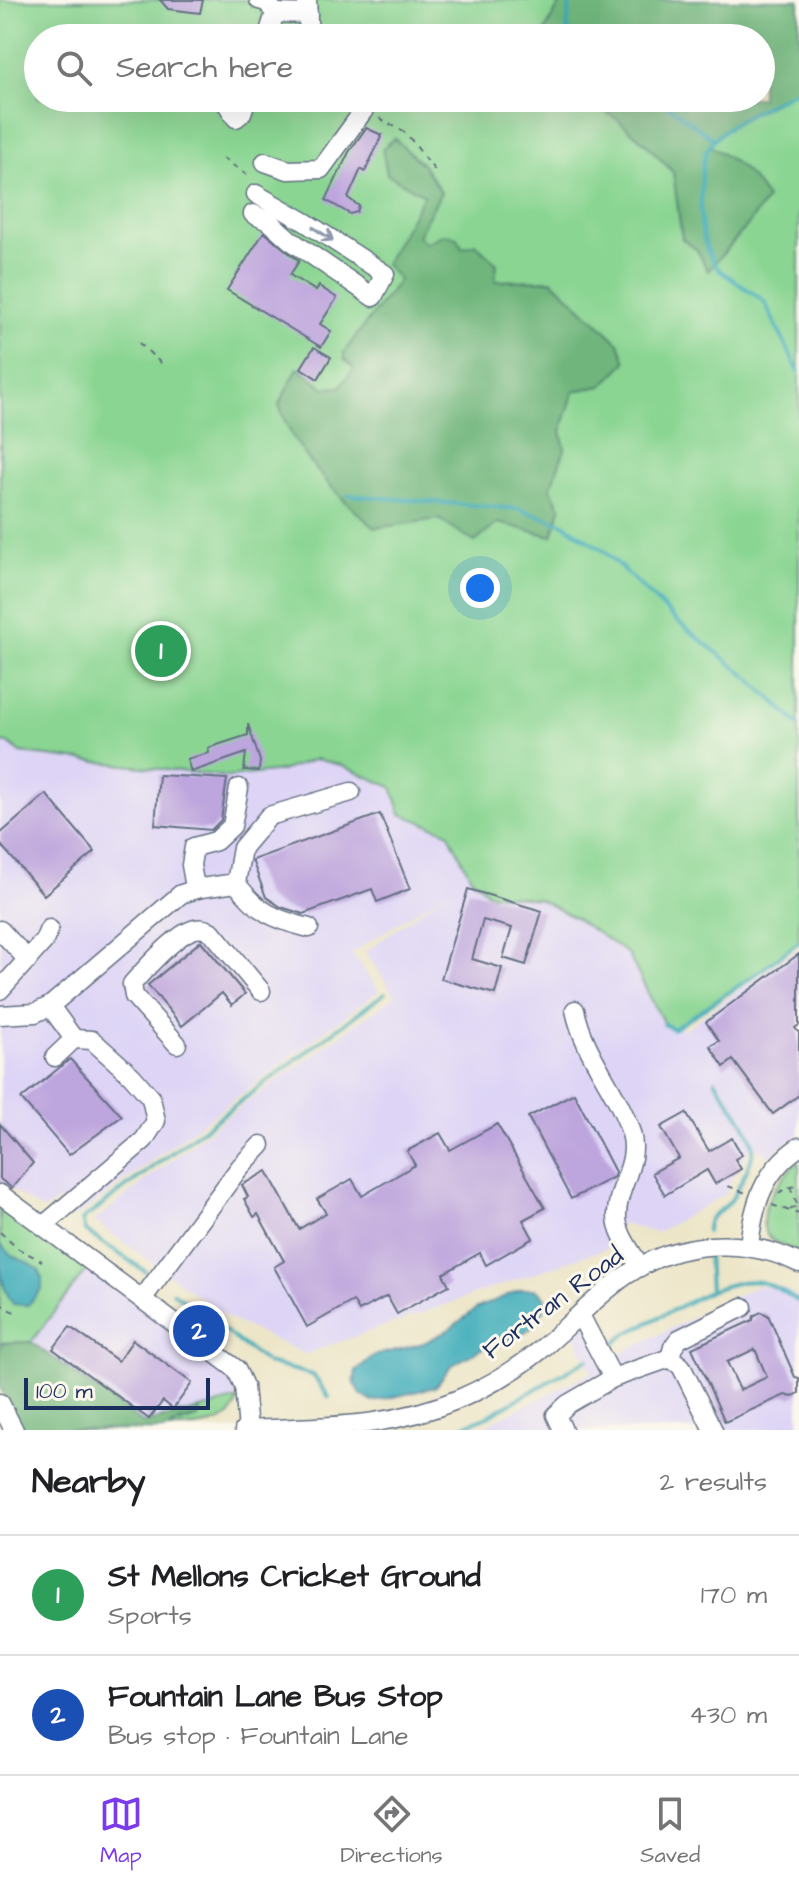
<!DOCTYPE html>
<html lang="en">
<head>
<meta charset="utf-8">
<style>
  :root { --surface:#fff; --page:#f6f6f6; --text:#202124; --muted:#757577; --line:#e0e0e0; --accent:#7c3aed }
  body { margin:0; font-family:"Architects Daughter",sans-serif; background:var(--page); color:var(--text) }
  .scale { position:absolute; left:24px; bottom:20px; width:186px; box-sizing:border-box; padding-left:8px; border:4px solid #1b2f5e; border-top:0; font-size:22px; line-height:28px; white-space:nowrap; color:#1b2f5e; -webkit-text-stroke:6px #fbf7ec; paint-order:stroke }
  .you { position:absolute; left:480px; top:588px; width:28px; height:28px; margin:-20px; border:6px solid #fff; border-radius:50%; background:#1a73e8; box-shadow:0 0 0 12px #1a73e833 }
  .badge { display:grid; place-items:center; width:52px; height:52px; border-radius:50%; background:var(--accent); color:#fff; font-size:26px; font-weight:700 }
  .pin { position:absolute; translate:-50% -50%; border:4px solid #fff; box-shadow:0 2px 8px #0006 }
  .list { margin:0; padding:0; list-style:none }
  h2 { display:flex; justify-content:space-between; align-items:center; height:104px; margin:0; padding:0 32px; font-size:34px }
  h2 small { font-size:26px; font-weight:400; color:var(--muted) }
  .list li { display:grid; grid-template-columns:52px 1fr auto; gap:24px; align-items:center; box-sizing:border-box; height:120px; padding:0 32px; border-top:2px solid var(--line) }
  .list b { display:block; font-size:30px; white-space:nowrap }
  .list p { margin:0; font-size:26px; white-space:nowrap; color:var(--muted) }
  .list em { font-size:26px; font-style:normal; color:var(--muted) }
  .icon { flex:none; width:44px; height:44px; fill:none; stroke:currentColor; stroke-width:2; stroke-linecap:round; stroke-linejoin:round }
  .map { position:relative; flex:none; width:799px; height:1430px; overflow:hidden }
  .search { position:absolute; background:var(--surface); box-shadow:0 8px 32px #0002; left:24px; right:24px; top:24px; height:88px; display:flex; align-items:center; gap:20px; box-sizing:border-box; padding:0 28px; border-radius:44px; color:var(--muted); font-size:30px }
  .sheet { height:344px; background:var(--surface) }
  nav { display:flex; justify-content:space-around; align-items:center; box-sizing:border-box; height:112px; border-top:2px solid var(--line); background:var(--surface); font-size:22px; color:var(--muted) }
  nav a { display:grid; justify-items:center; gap:4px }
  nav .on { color:var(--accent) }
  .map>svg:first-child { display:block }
</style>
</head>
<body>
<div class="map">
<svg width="799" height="1430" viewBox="0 0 799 1430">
  <rect width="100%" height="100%" fill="#fbf7ec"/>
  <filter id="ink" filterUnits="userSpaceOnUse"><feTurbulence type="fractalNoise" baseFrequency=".0125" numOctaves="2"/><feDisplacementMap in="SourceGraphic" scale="16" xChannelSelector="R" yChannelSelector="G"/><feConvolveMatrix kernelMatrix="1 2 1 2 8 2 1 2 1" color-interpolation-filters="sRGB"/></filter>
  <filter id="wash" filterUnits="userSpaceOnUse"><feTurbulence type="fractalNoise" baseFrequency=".006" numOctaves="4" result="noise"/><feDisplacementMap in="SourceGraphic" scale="32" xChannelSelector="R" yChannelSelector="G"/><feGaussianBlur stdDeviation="1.8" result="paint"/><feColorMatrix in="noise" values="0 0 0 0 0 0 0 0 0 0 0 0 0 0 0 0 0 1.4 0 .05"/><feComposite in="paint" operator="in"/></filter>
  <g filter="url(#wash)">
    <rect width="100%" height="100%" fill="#ece5c7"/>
    <g fill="#ded5f6">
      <path d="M0,742L7,743L21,753L230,777L317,755L395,782L542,895L633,953L682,1031L799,948V1135L779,1148L771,1157L752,1146L735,1170L725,1194L656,1233L625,1224L607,1230L612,1246L305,1354L230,1319L94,1221L232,1113L395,996L365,952L455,886L352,953L379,991L75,1218L58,1200L47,1209L41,1210L0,1181Z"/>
      <path d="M88,1268L220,1367L232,1383L236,1392L234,1401L143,1423L31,1342Z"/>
      <path d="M757,1286L783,1288L799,1298V1430H476L592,1372L574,1333L596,1313L615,1356Z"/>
    </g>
    <g fill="#8ad592" stroke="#528278" stroke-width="2">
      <path d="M0,0H570L579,38H38V98H658L728,127L799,89V942L748,980L673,1029L664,1024L628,954L575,918L539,899L488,893L470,876L448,832L401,814L392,787L340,765L316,759L281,771L230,777L21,753L8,743L0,742Z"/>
      <path d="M799,1161V1252C790,1248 777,1245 770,1238C749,1217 782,1174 799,1161Z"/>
      <path d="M0,1203L88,1268L31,1342L0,1343Z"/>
      <path d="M238,1399C232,1430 194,1426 169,1429L177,1424L198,1418L200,1409Z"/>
    </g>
    <g fill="#6fb67c" stroke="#45726d" stroke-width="2">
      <path d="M562,0H799V89L728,127L709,145C737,163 748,170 767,199L747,226L708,271L697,250L682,239L673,172L645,143L617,119L589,102L569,99L550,108H534L528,98H761V38H541Z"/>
      <path d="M394,138L423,165L441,192L418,236L425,243L445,234L458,238L462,248L476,244L497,264L495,281L552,280L619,343L626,362L602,386L574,391L561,431L565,449L550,489L561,508L552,536L498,523L475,542L439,519L375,528C341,500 290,448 279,404L298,368L325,388L340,387L354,368L344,359V352L399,280L385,264L424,195L387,174L382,149Z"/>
      <path d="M31,1342L143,1423L200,1409L198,1418L183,1421L165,1430H22L0,1387V1343Z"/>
    </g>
    <g fill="#3babb9" stroke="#2b6d8c" stroke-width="2">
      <path d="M0,1243C10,1258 24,1259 38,1269L42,1277V1289L28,1305L13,1304C0,1285 0,1268 0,1243Z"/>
      <path d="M522,1289H535L546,1298L544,1310L535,1326L503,1344L481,1349L451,1366L435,1387L373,1402L360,1394L354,1382L356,1371L373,1356L424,1343L448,1330L477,1308Z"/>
    </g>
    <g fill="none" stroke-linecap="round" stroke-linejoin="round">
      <g stroke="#3babb9" stroke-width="4">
        <path d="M570,0L567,29L579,38"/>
        <path d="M799,89C774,103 726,121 710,145C700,159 702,183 701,199C699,225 703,250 719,270L764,301L799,372"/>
        <path d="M658,98L714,140"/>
        <path d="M348,495L519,509L564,524L604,551L677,621L749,678L799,725"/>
        <path d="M664,1024L673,1029L748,980L799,942"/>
        <path d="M707,1232C706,1215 717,1215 728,1204C735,1196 739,1186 744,1176C748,1167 754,1157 753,1146C750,1127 726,1098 715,1080"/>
        <path d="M708,1254L710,1291C749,1276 765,1277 799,1302"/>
        <path d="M145,1271L85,1231L82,1220L385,993"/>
        <path d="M173,1292L267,1363L313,1375L329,1397"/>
        <path d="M611,1346L626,1334L710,1291"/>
        <path d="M454,1430L490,1415L588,1359"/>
      </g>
    </g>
    <g id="blocks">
      <g fill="#bda5dd" fill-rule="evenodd">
        <path d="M160,0H203L200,13L168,9Z"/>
        <path d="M366,128L382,135L365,172L361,169L348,198L359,206L357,212L350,214L326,200L349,152Z"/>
        <path d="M264,232L299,261L290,275L316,291L319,286L337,298L320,324L331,331L321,347L227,290Z"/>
        <path d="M314,347L331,357L318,379L301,368Z"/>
        <path d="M248,724L260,761L259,771L244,770L246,753L191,772L187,759L209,753L208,748L248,735Z"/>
        <path d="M159,775L227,779L221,820L211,830L155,825Z"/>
        <path d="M46,794L95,852L44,895L0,844V834Z"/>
        <path d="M380,814L410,889L377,902L372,889L303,914L281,907L266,897L252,860Z"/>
        <path d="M468,889L542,911L526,965L503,958L512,928L483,920L472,959L502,968L495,994L441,979Z"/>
        <path d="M201,941L245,994L232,1005L222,993L182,1026L148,985Z"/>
        <path d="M799,954V1025L795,1028L799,1033V1095L773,1114L733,1060L724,1067L710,1046L719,1041L706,1022Z"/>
        <path d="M70,1059L122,1116L69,1155L21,1099Z"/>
        <path d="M574,1093L615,1172L614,1177L571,1199L528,1117Z"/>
        <path d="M686,1113L709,1151L732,1138L742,1155L735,1159L741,1169L715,1184L707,1170L665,1195L652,1173L679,1158L661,1127Z"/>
        <path d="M0,1124L33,1163L12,1188L0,1179Z"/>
        <path d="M497,1124L545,1208L523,1220L533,1238L486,1265L480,1253L443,1274L449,1285L397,1314L387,1296L359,1311L353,1301L307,1327L274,1267L284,1261L258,1214L254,1217L244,1199L248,1197L242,1185L267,1171L299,1229L326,1213L317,1199L352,1179L362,1196L415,1165L407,1151L440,1133L450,1150Z"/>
        <path d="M761,1312L768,1315L795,1377L799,1378V1393L792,1397L785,1395L725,1422L692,1348L753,1320L754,1316ZM755,1349L767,1377L740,1390L727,1362Z"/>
        <path d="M70,1327L118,1361L133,1340L192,1383L173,1409L163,1401L149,1419L53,1349Z"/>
      </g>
    </g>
  </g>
  <g filter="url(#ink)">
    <use href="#blocks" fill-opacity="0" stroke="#646f83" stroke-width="2"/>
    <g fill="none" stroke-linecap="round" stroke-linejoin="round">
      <g stroke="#646f83" stroke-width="21">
        <g id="minor">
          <path d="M259,0L267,2L275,13"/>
          <path d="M307,0L309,38"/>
          <path d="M267,38L275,13L308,14"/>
          <path d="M223,98L236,118L242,113L247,98"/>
          <path d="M265,162L288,170L321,169L364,110"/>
          <path d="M253,214L270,222L290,240L373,297L385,274L305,222L256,194"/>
          <path d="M201,888L194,882L191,865L194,847L216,841L232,826L239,788"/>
          <path d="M309,928C273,919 258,912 236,883L242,848L269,816L351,792"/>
          <path d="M0,930L28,960"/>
          <path d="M0,990L44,941L49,929"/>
          <path d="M50,1006L74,1039L55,1057"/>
          <path d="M575,1010C585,1057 617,1089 631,1133C640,1164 616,1187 617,1217C617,1234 632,1252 640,1267"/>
          <path d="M0,1015L35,1013L50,1006L181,894L201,888L236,883"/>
          <path d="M177,1044L134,996L132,984C145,969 175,936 192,930C200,927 205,929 212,932L261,991"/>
          <path d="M0,1194L236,1369L244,1386L248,1430"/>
          <path d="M43,1226L144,1140L156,1121L151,1098L132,1076L92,1040L74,1039"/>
          <path d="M749,1247C753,1206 763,1171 799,1147"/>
          <path d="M143,1298L240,1167L261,1145"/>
          <path d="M580,1315L613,1378L670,1358L681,1366L713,1430"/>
          <path d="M670,1358L673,1347L679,1339L743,1307"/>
          <path d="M0,1403L14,1430"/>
          <path d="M244,1430C321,1426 385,1430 459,1399C487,1387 514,1371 538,1352C567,1328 594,1298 625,1276C676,1240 744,1236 799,1263"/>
          <path d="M563,1430L556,1415L568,1404L613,1378"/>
        </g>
      </g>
      <g stroke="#646f83" stroke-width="2" stroke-dasharray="6 6" stroke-linecap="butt">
        <path d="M379,118L406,133L435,171"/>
        <path d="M223,158L251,178"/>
        <path d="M139,343L163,365"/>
        <path d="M728,1186L746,1193"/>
        <path d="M790,1187L797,1204"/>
        <path d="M779,1194L784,1189L799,1185"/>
        <path d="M772,1205L799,1214"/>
        <path d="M790,1210L799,1204"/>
        <path d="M0,1232L17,1248L42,1261"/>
        <path d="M0,1302L5,1308L17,1313"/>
      </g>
      <use href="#minor" stroke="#fff" stroke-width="18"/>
    </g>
    <defs><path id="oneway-shaft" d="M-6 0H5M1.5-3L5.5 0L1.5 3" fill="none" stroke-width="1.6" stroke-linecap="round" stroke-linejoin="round" transform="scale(2)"/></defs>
    <use stroke="#8d97ae" href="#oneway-shaft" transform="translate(323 234) rotate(33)"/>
  </g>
  <g text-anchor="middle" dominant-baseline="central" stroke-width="6" stroke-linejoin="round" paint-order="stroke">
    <g font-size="26" fill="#1b2f5e" stroke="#fbf7ec">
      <text transform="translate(553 1303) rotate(-37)">Fortran Road</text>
    </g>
  </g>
</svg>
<div class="scale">100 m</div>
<div class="you"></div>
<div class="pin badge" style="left:161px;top:651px;background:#2e9e5b">1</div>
<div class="pin badge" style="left:199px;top:1331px;background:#1a4fb4">2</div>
<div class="search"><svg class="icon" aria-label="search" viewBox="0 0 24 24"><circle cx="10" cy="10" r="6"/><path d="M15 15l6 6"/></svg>Search here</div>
</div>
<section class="sheet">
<h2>Nearby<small>2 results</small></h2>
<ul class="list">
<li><span class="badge" style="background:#2e9e5b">1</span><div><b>St Mellons Cricket Ground</b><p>Sports</p></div><em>170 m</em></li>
<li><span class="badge" style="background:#1a4fb4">2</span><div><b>Fountain Lane Bus Stop</b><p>Bus stop · Fountain Lane</p></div><em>430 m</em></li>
</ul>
</section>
<nav>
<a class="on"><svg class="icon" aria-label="map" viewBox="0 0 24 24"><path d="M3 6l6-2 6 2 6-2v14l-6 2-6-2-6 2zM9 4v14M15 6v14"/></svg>Map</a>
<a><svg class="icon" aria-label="directions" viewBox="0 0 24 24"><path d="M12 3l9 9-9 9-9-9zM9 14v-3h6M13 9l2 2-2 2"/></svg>Directions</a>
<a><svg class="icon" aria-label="saved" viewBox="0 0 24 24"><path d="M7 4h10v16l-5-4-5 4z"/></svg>Saved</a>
</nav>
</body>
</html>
